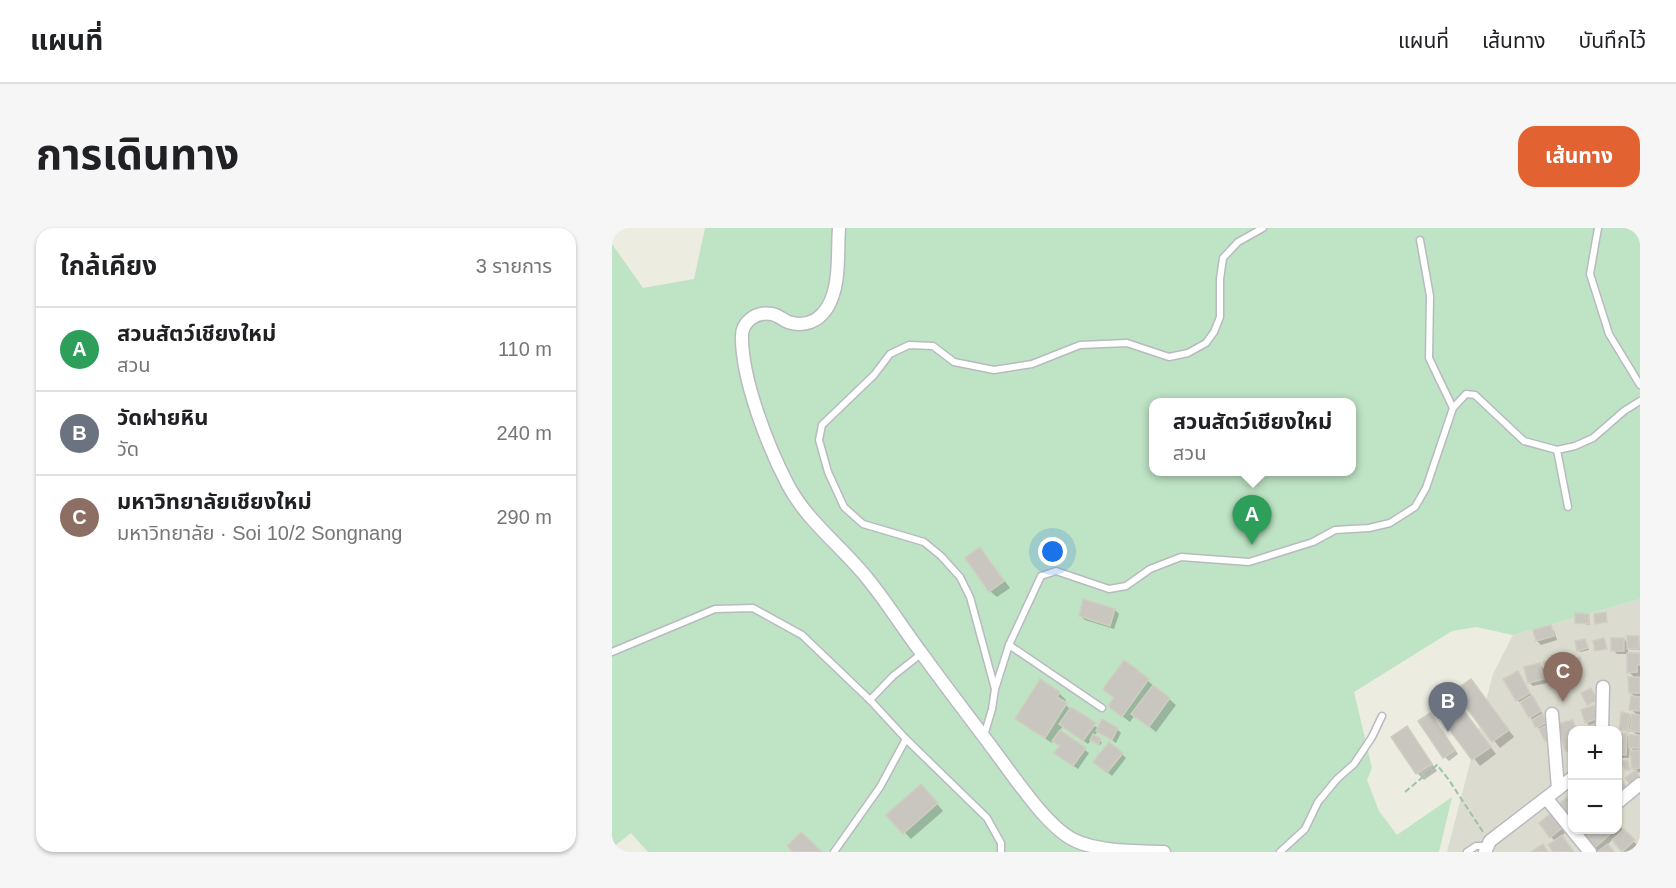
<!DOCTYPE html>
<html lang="th">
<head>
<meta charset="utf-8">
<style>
  :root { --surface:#fff; --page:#f6f6f6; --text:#202124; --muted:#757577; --line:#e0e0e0; --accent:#e26232 }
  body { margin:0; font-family:Helvetica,"Noto Sans Thai",sans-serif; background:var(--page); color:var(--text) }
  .controls { position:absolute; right:18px; bottom:18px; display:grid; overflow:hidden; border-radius:12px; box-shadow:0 2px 4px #0004 }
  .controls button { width:54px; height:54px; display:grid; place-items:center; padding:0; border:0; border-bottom:2px solid var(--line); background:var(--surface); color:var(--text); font:30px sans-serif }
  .you { position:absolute; left:441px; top:324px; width:21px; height:21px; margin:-15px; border:4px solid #fff; border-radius:50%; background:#1a73e8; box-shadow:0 0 0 9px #1a73e833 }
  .badge { display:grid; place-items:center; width:39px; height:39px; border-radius:50%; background:var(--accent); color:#fff; font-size:20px; font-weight:700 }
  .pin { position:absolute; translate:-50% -50px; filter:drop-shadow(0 2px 3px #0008) }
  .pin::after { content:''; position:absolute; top:32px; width:21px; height:18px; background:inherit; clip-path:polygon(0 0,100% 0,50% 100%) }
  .popup { position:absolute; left:537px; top:170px; width:207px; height:78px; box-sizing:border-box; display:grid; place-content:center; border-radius:12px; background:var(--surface); filter:drop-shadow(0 2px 4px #0005); font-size:20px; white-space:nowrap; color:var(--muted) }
  .popup b { font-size:22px; color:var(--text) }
  .popup::after { content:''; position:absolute; left:50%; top:100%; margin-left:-12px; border:12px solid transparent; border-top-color:var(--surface) }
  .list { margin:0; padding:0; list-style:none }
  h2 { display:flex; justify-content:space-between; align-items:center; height:78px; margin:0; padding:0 24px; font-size:26px }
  h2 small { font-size:20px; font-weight:400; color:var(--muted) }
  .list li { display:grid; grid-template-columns:39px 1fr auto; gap:18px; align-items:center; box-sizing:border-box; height:84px; padding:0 24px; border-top:2px solid var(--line) }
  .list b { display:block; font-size:22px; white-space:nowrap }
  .list p { margin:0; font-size:20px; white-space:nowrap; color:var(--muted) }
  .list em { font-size:20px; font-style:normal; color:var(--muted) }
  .map { position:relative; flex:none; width:1028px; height:624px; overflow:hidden; border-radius:18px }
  header { display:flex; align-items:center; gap:36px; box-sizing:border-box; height:84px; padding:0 30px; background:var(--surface); border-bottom:2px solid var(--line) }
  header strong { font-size:28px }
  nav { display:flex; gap:33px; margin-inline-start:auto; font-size:21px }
  .intro { display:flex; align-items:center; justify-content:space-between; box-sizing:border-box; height:144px; padding:0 36px }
  h1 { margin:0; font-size:42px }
  .button { padding:15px 27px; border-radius:18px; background:var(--accent); color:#fff; font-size:21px; font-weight:700 }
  main { display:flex; gap:36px; padding:0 36px }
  aside { flex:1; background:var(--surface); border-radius:18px; box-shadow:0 2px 4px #0004 }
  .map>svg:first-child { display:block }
</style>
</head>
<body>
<header>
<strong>แผนที่</strong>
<nav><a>แผนที่</a><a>เส้นทาง</a><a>บันทึกไว้</a></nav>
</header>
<div class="intro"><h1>การเดินทาง</h1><a class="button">เส้นทาง</a></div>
<main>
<aside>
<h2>ใกล้เคียง<small>3 รายการ</small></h2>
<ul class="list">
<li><span class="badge" style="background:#2e9e5b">A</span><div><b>สวนสัตว์เชียงใหม่</b><p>สวน</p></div><em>110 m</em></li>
<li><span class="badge" style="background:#6b7280">B</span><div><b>วัดฝายหิน</b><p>วัด</p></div><em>240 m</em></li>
<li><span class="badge" style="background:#8d6e63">C</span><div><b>มหาวิทยาลัยเชียงใหม่</b><p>มหาวิทยาลัย · Soi 10/2 Songnang</p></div><em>290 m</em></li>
</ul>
</aside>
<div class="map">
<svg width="1028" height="624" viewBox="0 0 1028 624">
  <rect width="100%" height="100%" fill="#ecece1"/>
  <path fill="#dcdbcf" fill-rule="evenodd" d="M1028,371V624H835L881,446L901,407ZM960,502H1005V602H960Z"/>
  <path fill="#bee3c5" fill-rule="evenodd" d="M93,0H1028V371L901,407L864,399L840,403L742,464L760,540L755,552L767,583L785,607L840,569L827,624H36L19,605L0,620V16L31,60L82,51ZM541,174H739V244H541Z"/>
  <g fill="#0003">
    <path d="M374,328L398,360L385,369L378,363Z"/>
    <path d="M503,382L507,386L502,401L473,392L468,388Z"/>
    <path d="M977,387L978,397L964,394Z"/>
    <path d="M938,399L942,403L945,412L929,417L925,413Z"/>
    <path d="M1026,409L1028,422H1019L1016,419V426H1005L1001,422L1012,411L1017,417Z"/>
    <path d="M973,412L977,422L968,424L967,422Z"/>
    <path d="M1016,426H1028V544L1025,545L1028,549V554L1022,559L1015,551L1022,547L1024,543L1021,540L1020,533L1024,531H1020V524H1023L1018,519L1017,530H1009L1005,526L1006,506L1015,507L1018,510V508H1026L1018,500L1017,504L1009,501L1010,486L1017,487L1021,491V488H1026L1019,481L1020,470H1024L1018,464V450H1023L1017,444Z"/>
    <path d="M967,431L971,442L961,444L959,442Z"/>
    <path d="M950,432L954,436L957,452L942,455L937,451Z"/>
    <path d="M512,434L536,453L564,477L544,504L523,487L518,494L505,484L504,471Z"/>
    <path d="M928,437L932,441L935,455L921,458L917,454Z"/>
    <path d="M905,444L932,488L935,496L933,497L942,511L936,514L934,512L928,500L925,499L910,476L905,472L893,451Z"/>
    <path d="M429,453L447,465L454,472L452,475L459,482L487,501H505L509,505L504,515L486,503L481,509L490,514L488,517L479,512L476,516L451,498L447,504L477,525L466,541L448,529L449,518L442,512L440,515L412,497L405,491Z"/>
    <path d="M859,453L902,509L888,520L844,464Z"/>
    <path d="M838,466L884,526L868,538L822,478Z"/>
    <path d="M982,479L986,483L990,494L982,497L988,502H972V501L979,499L974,494Z"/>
    <path d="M818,487L846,526L837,533L833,529Z"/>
    <path d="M960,493L966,502H960V534L958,529L960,528L954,522Z"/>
    <path d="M795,500L801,507L825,543L812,552L805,545L782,509Z"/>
    <path d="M510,526L514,530L500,548L488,538Z"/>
    <path d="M1005,545L1012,554L1005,568Z"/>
    <path d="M315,564L331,583L299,611L276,587Z"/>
    <path d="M958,569L960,571V595L954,589Z"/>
    <path d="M943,591L953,605L949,608L962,624H943L944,614L939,609Z"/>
    <path d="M1005,595L1025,617L1018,624H1012L1001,611L995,617L1001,624H984L965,602H1005Z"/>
  </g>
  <g fill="#c8c6bf" stroke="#d0cec0" stroke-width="1.5">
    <path d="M368,319L392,353L377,364L353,330Z"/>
    <path d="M471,371L503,381L498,398L467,388Z"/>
    <path d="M994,384L995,394L983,396L982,386Z"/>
    <path d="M963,385L977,386V396L963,395Z"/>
    <path d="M939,397L942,408L924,413L921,402Z"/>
    <rect x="1015" y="408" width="12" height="13"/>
    <path d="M992,410L995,421L983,423L981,413Z"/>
    <rect x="999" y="410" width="13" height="13"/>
    <path d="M973,411L976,420L965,423L963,413Z"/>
    <path d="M1015,425H1028V437H1025V444L1015,445Z"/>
    <path d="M968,429L970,440L958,443L956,432Z"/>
    <path d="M950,430L954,448L936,452L932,434Z"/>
    <path d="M512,432L537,451L510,489L496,478L502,470L491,461Z"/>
    <path d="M928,435L932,451L916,455L912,439Z"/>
    <path d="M906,443L918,465L904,473L891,451Z"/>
    <path d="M1016,449H1028V465H1017Z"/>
    <path d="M428,451L448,464L445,469L455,475L433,510L403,491Z"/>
    <path d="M859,451L897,502L880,514L842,463Z"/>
    <path d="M541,457L558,470L537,499L519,486Z"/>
    <path d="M979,460L985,472L975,477L969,465Z"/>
    <path d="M838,464L879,519L860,532L819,477Z"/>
    <path d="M920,467L929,483L917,490L908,474Z"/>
    <path d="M1019,468L1028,469V483L1017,482Z"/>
    <path d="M982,477L986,490L973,495L969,482Z"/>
    <path d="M459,479L484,495L471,513L447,496Z"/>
    <path d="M1009,484L1018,486L1016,503L1007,502Z"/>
    <path d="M818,485L843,522L831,530L806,493Z"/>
    <path d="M930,486L935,494L924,500L920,492Z"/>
    <path d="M1020,486L1028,487V504L1018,503Z"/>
    <path d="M490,491L506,500L500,512L484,503Z"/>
    <path d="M961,492L964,502H960V521L953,523L945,496Z"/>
    <path d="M983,496L986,502H971L970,500Z"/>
    <path d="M935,497L941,509L933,513L927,501Z"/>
    <path d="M795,498L820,536L804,546L779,509Z"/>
    <path d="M448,502L474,520L461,538L442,525L448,518L440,513Z"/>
    <path d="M1005,505H1015L1014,527L1005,526Z"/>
    <path d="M481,506L489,511L486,517L478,512Z"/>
    <rect x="1017" y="507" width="11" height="13"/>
    <path d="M497,514L511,525L495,545L481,534Z"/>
    <path d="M1028,522V540L1020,541L1018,523Z"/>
    <path d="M1016,532L1018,542H1013L1008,533Z"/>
    <path d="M1024,542L1028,551L1019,558L1013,550Z"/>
    <path d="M1009,551L1017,562L1005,570V554Z"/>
    <path d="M309,556L326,575L291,606L274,587Z"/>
    <path d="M958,567L960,570V584L953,590L944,578Z"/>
    <path d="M939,585L950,600L938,610L927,595Z"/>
    <path d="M1012,601L1023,612L1010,624L1000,612Z"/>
    <path d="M982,602H1003L980,622L971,611Z"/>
    <path d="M189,604L210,624H181L175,618Z"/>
    <path d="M950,607L962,624H941L936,617Z"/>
    <path d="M931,616L936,624H919Z"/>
    <path d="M996,616L1002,624H985Z"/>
  </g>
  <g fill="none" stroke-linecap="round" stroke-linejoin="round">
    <g stroke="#b9bac0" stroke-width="9">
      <g id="service">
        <path d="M986,0L978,46L997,106L1028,157"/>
        <path d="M808,12L818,68L817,130L841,180"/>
        <path d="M945,222L956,279"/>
        <path d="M397,417L490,480"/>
        <path d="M0,424L103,381L141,380L190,407L258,472L294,511L375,590L389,615V624"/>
        <path d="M383,461L397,417L429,348L444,343L497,361L514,358L538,341L569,329L637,334L701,314L723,302L757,300L778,295L803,279L814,260L841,180L854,166L863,167L912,213L945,222L963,218L981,210L1012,183L1028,173"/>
        <path d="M258,472L281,448L309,426"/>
        <path d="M372,508L380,481L383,461L358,369L348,349L329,328L312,314L251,296L232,279L216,244L207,212L210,197L262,147L278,126L297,117L321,118L342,134L382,142L420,136L468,117L515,115L557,129L576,125L594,115L602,104L608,89V51L611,30L626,14L651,0"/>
        <path d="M222,624L268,559L294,511"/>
        <path d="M668,624L693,601L706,574L725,551L742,536L760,509L770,488"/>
        <path d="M855,624L864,618H874"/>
      </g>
    </g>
    <g stroke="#b9bac0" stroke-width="15">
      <g id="minor">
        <path d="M227,0C225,25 229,58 215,80C206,94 192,99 176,94C171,92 166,87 160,86C144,83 129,94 130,110C130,152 156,219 176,257C195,293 229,318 255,350C274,373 290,399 308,423C333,458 359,491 384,525C403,550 435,599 462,612C486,624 526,623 552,624"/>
        <path d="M940,486L946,561"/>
        <path d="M990,502L991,459"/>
        <path d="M935,571L978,624"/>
        <path d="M1005,575L1028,556"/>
        <path d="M873,624L878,613L960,550"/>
      </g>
    </g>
    <path stroke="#98c3ad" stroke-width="2" stroke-dasharray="6 3" stroke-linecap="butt" d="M793,564L825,537L837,552L871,604"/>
    <use href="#service" stroke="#fff" stroke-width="6"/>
    <use href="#minor" stroke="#fff" stroke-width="12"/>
  </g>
</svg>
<div class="controls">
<button>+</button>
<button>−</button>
</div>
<div class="you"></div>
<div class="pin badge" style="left:640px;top:317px;background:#2e9e5b">A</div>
<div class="popup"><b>สวนสัตว์เชียงใหม่</b>สวน</div>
<div class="pin badge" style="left:836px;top:504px;background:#6b7280">B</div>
<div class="pin badge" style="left:951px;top:474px;background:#8d6e63">C</div>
</div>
</main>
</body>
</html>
